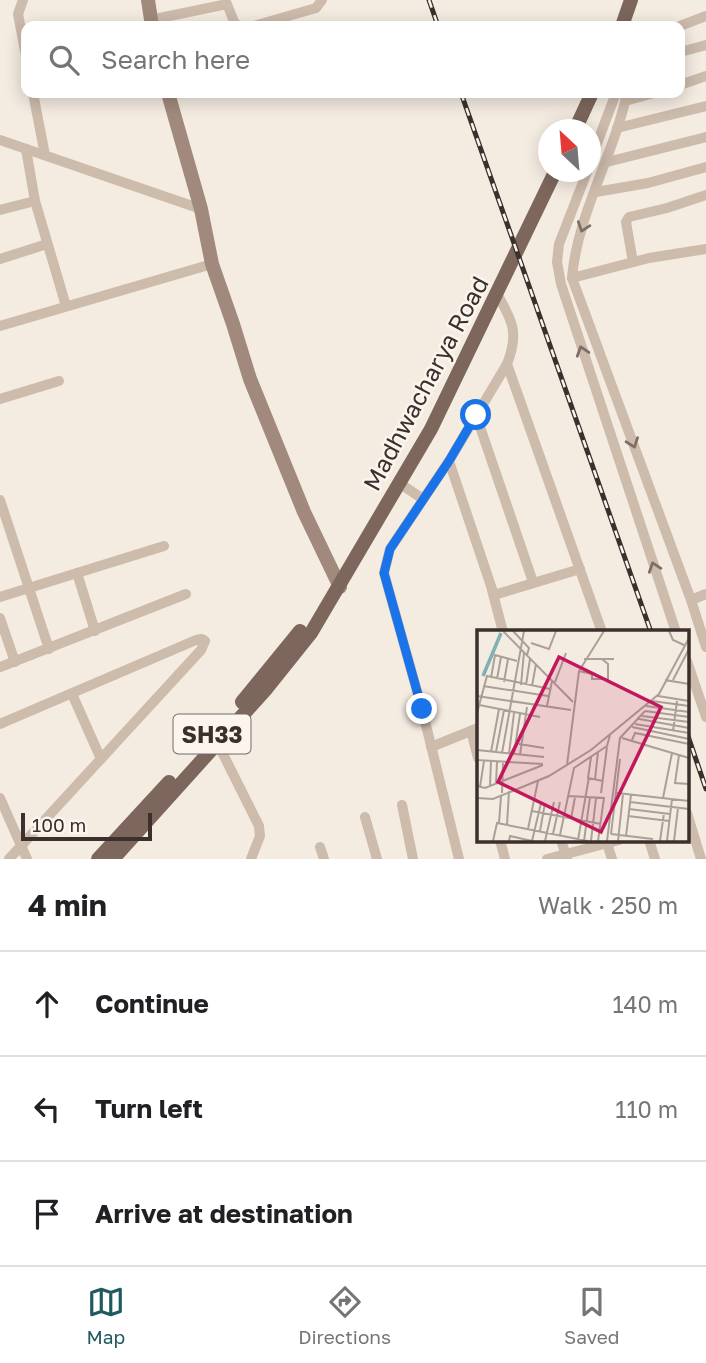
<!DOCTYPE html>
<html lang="en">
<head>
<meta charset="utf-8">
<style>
  :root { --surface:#fff; --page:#f6f6f6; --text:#202124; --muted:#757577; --line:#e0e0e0; --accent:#1f5a5e }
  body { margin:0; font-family:"Golos Text",sans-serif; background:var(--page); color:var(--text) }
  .compass { position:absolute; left:538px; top:119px; width:63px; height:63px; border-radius:50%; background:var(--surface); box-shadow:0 4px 18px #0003; rotate:334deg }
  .scale { position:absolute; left:21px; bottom:18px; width:131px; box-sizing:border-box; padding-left:7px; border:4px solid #3b302b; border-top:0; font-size:19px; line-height:24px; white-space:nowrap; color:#3b302b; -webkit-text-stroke:5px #fbf5ee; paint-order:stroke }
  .stop { position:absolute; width:21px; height:21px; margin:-16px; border:5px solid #1a73e8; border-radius:50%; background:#fff }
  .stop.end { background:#1a73e8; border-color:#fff; box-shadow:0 2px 7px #0008 }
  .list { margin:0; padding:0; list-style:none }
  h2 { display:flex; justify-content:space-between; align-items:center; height:91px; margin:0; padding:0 28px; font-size:30px }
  h2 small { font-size:23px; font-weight:400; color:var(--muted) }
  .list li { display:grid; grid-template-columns:46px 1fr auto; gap:21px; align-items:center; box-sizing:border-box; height:105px; padding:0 28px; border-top:2px solid var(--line) }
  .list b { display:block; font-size:26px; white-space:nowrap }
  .list em { font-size:23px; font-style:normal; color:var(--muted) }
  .icon { flex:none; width:38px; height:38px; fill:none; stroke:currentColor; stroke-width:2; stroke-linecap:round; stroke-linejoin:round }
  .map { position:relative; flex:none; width:706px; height:859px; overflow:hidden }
  .search { position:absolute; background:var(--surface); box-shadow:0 4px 18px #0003; left:21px; right:21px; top:21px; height:77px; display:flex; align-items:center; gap:18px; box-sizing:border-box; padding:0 24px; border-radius:14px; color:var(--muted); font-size:26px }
  .sheet { height:406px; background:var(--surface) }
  nav { display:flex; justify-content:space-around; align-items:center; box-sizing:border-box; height:98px; border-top:2px solid var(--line); background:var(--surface); font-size:19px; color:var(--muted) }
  nav a { display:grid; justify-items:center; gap:4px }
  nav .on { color:var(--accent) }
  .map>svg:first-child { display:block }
</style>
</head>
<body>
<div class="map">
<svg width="706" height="859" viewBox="0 0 706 859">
  <rect width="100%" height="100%" fill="#f4ebe1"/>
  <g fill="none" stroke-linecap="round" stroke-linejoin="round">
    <g stroke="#cdbbac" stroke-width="10">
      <path d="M23,0L18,14L26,56"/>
      <path d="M150,20L227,4L235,24L240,26"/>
      <path d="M254,26L316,8L322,0"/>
      <path d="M680,26L706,16"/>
      <path d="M680,52L706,45"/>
      <path d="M680,85L706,76"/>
      <path d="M33,93L45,155"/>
      <path d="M627,93C614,155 577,215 572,278L691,600L706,647"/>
      <path d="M625,101L654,93"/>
      <path d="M617,128L706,106"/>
      <path d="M0,140L201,209"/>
      <path d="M26,149L35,201L66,306"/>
      <path d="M590,162L616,93"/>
      <path d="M607,162L706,137"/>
      <path d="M587,172L559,244L557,262L561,284L676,632"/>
      <path d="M596,192L648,183L706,167"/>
      <path d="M0,210L35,201"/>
      <path d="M0,259L47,244"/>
      <path d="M633,262L626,222L629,217L667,208L706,195"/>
      <path d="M572,278L649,258L706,249"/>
      <path d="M0,326L212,264"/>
      <path d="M507,364L602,632"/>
      <path d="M0,399L59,381"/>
      <path d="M476,415L533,582"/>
      <path d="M449,461L494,595L580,569"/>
      <path d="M399,483L423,499"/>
      <path d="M0,500L49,649"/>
      <path d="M77,573L95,631"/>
      <path d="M492,590L503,632"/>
      <path d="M0,597L164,546"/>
      <path d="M691,600L706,594"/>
      <path d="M0,618L15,662"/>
      <path d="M687,661L706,717"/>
      <path d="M0,667L186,594"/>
      <path d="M72,694L101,759"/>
      <path d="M0,724L196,640L202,639L205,641L201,650L9,859"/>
      <path d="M471,731L478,758"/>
      <path d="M217,742L259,826L260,836L251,859"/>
      <path d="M431,747L478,728"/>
      <path d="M0,798L27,859"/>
      <path d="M402,805L413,859"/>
      <path d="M687,813L701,859"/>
      <path d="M365,817L377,859"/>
      <path d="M500,840L505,859"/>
      <path d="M561,840L567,859"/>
      <path d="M606,840L612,859"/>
      <path d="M649,840L655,859"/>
      <path d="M320,847L324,859"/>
      <path d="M459,859L422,709L384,573L390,549L449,461L507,364C519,334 513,321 497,294"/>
      <path d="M547,859L619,840"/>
    </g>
    <g stroke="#a18a7d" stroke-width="14">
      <path d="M148,0L152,26"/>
      <path d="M168,93L201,209L212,264L233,324L250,379L304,512L340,587"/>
    </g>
    <g stroke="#7d675c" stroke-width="14">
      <path d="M622,26L631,0"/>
      <path d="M575,130L592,93"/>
      <path d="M242,702L300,631"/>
      <path d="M98,859L169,782"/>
      <path d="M113,859L267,688L311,633L431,429L555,172"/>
    </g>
    <g stroke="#3b302b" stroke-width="5">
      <g id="rail">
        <path d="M429,0L438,26"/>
        <path d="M461,93L651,632"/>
        <path d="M687,733L706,789"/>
      </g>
    </g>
    <use href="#rail" stroke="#fbf5ee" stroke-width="2.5" stroke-dasharray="8" stroke-linecap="butt"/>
  </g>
  <defs><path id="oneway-chevron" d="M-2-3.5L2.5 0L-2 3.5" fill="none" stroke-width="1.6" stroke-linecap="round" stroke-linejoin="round" transform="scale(1.75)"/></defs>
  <g stroke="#7d6f65">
    <use href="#oneway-chevron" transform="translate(583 227) rotate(109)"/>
    <use href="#oneway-chevron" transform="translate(582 351) rotate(-108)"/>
    <use href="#oneway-chevron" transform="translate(633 443) rotate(70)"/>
    <use href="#oneway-chevron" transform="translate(654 567) rotate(-109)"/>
  </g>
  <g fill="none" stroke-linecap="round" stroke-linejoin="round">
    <path stroke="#1a73e8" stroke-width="9" d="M422,709L384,573L390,549L449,461L476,415"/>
  </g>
  <g text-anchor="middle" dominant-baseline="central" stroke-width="5" stroke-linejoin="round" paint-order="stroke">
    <rect fill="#fbf5ee" stroke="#756b66" stroke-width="2" x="173.5" y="714.5" width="77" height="39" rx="5"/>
    <g font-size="23" font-weight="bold" fill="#3b302b">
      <text x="212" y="734">SH33</text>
    </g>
    <g font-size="24" fill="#3b302b" stroke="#fbf5ee">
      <text transform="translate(425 383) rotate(-62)">Madhwacharya Road</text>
    </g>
  </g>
  <g transform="translate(477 630)">
    <rect width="212" height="212" fill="#f4ebe1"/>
    <path fill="none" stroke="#7fb0b2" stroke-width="3.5" d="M6,46L24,3"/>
    <path fill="none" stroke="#aaa098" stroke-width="2" d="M26,1L96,72M36,1L52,18L50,25M192,1L196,10L207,15M54,13L72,19L79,1M107,29H137M102,41L115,44V49H131V34L125,29M14,48L18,25L40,31M20,49L24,27M188,50L212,54M196,50L212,19M27,52L31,29M78,52L89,23M44,55L47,22M49,55L53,29M6,56L71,66M55,56L59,34M0,66L94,80M181,66L212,71M175,71L212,76M2,75L63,87M70,76L75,51M169,76L212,82M168,81L212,87M0,83L10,46L73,59M165,86L212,92M162,89L212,98M158,94L212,103M155,97L212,109M196,101L200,71M145,108L212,128M155,110L158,103L212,114M42,114L67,118M0,120L67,127M14,122L22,79M19,122L27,80M25,123L47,1M32,124L37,83M37,124L43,84M43,125L50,77M202,125L198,153L212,154M114,127L111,148L126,151M0,130L66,134M90,135L102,41L127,1M118,149L121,122M19,154L20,132M0,156L8,158L66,135M13,156L14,131M3,157L7,131M25,163L26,132M124,163L130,117M140,163L212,171M92,166L127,168L121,211M0,168L16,169L72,146L114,120L182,64L212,8M186,168L195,123M153,172L212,179M152,179L193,184M55,181L124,194M151,186L192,191M94,189L98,167M22,193L24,166M30,195L32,161M51,199L61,151M63,201L68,173M76,204L83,172M134,204L143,129M134,204L176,209M83,205L97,138L130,116L133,105M149,206L154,165M101,210L112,147M16,211L20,193L111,211M32,211L33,206L55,211M55,211L64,173M68,211L77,172M107,211L113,167M114,211L119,168M130,211L143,108L168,81M141,211L146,164M183,211L187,183M190,211L195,169M197,211L201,178"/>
    <path fill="#c2185b" fill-opacity="0.15" stroke="#c2185b" stroke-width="3.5" d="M82,27L184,77L124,202L21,152Z"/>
    <rect width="212" height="212" fill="none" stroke="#3b302b" stroke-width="3.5"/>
  </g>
</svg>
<svg class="compass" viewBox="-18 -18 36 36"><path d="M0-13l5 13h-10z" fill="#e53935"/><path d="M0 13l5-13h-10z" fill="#757577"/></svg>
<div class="scale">100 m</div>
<div class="stop" style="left:476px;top:415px"></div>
<div class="stop end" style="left:422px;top:709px"></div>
<div class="search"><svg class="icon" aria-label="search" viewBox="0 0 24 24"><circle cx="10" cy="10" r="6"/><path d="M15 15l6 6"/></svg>Search here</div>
</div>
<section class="sheet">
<h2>4 min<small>Walk · 250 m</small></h2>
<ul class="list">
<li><svg class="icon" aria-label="ahead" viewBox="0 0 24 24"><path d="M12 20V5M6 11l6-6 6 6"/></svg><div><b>Continue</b></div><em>140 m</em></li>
<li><svg class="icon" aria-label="left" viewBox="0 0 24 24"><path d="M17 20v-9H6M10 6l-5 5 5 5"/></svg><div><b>Turn left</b></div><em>110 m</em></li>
<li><svg class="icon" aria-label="arrive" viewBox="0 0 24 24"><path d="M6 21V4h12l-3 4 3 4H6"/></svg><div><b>Arrive at destination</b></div></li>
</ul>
</section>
<nav>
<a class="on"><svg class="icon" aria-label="map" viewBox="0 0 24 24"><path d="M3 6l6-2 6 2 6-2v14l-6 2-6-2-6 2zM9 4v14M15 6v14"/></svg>Map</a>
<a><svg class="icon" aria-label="directions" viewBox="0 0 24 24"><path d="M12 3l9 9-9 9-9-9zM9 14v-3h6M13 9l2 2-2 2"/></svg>Directions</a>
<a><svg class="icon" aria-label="saved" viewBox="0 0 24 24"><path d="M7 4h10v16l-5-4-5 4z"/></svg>Saved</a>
</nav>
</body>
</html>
